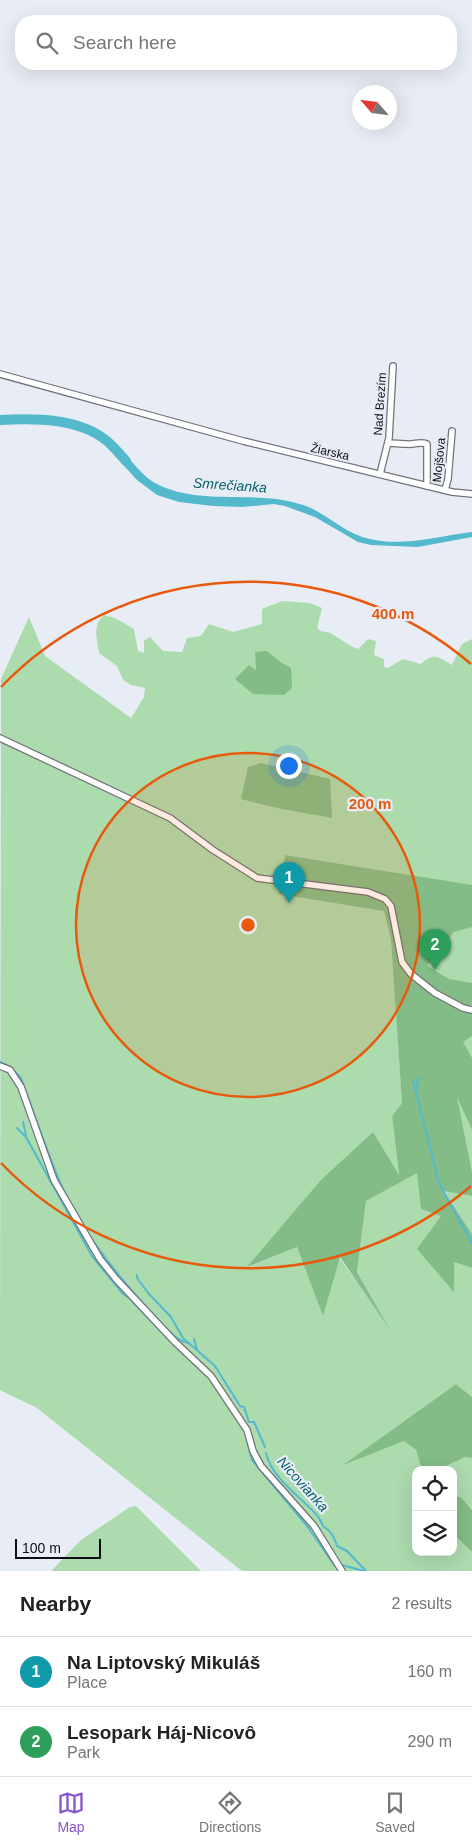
<!DOCTYPE html>
<html lang="en">
<head>
<meta charset="utf-8">
<style>
  :root { --surface:#fff; --page:#f6f6f6; --text:#222; --muted:#767676; --line:#e0e0e0; --accent:#8855ce }
  body { margin:0; font-family:Helvetica,sans-serif; background:var(--page); color:var(--text) }
  .controls { position:absolute; right:15px; bottom:15px; display:grid; overflow:hidden; border-radius:10px; box-shadow:0 5px 20px #0002 }
  .controls button { width:45px; height:45px; display:grid; place-items:center; padding:0; border:0; border-bottom:1px solid var(--line); background:var(--surface); color:var(--text); font:25px sans-serif }
  .compass { position:absolute; left:352px; top:85px; width:45px; height:45px; border-radius:50%; background:var(--surface); box-shadow:0 5px 20px #0002; rotate:298deg }
  .scale { position:absolute; left:15px; bottom:12px; width:86px; box-sizing:border-box; padding-left:5px; border:2px solid #0d0e11; border-top:0; font-size:14px; line-height:18px; white-space:nowrap; color:#0d0e11; -webkit-text-stroke:4px #e8edf5; paint-order:stroke }
  .you { position:absolute; left:288px; top:765px; width:18px; height:18px; margin:-12px; border:4px solid #fff; border-radius:50%; background:#1a73e8; box-shadow:0 0 0 8px #1a73e833 }
  .badge { display:grid; place-items:center; width:32px; height:32px; border-radius:50%; background:var(--accent); color:#fff; font-size:16px; font-weight:700 }
  .pin { position:absolute; translate:-50% -41px; filter:drop-shadow(0 1px 2px #0008) }
  .pin::after { content:''; position:absolute; top:26px; width:18px; height:15px; background:inherit; clip-path:polygon(0 0,100% 0,50% 100%) }
  .list { margin:0; padding:0; list-style:none }
  h2 { display:flex; justify-content:space-between; align-items:center; height:65px; margin:0; padding:0 20px; font-size:21px }
  h2 small { font-size:16px; font-weight:400; color:var(--muted) }
  .list li { display:grid; grid-template-columns:32px 1fr auto; gap:15px; align-items:center; box-sizing:border-box; height:70px; padding:0 20px; border-top:1px solid var(--line) }
  .list b { display:block; font-size:19px; white-space:nowrap }
  .list p { margin:0; font-size:16px; white-space:nowrap; color:var(--muted) }
  .list em { font-size:16px; font-style:normal; color:var(--muted) }
  .icon { flex:none; width:28px; height:28px; fill:none; stroke:currentColor; stroke-width:2; stroke-linecap:round; stroke-linejoin:round }
  .map { position:relative; flex:none; width:472px; height:1571px; overflow:hidden }
  .search { position:absolute; background:var(--surface); box-shadow:0 5px 20px #0002; left:15px; right:15px; top:15px; height:55px; display:flex; align-items:center; gap:12px; box-sizing:border-box; padding:0 18px; border-radius:20px; color:var(--muted); font-size:19px }
  .sheet { height:205px; background:var(--surface) }
  nav { display:flex; justify-content:space-around; align-items:center; box-sizing:border-box; height:70px; border-top:1px solid var(--line); background:var(--surface); font-size:14px; color:var(--muted) }
  nav a { display:grid; justify-items:center; gap:2px }
  nav .on { color:var(--accent) }
  .map>svg:first-child { display:block }
</style>
</head>
<body>
<div class="map">
<svg width="472" height="1571" viewBox="0 0 472 1571">
  <rect width="100%" height="100%" fill="#e8edf5"/>
  <g fill="#acdbae" fill-rule="evenodd">
    <path d="M282,601L310,603L322,608L317,628C322,633 327,631 332,634C342,640 347,645 358,649L368,639L376,641L374,655L384,659V667L388,668L403,659L421,664C434,652 438,657 452,665L462,644L472,639V1072L393,961L402,1103L392,1116L399,1177L373,1132L248,1267L297,1247L323,1315L339,1257L386,1323L357,1272L366,1201L417,1172L442,1216L453,1291L454,1262L472,1268V1397L456,1384L346,1463L404,1441L416,1450L422,1470H416V1552H453V1534L472,1552V1571H242L37,1408L0,1390L1,679L29,617L45,656L131,718L144,697L145,688L131,685L123,680L117,666L99,653C97,637 92,627 104,615L115,618L134,629L138,651L144,653V641L150,637L163,651L182,652L187,638L201,636L209,624L233,632L262,624V609ZM285,855L390,872L280,894Z"/>
    <path d="M456,1094L472,1130V1172Z"/>
    <path d="M444,1190L472,1196V1234Z"/>
    <path d="M465,1457L472,1458V1510L461,1497H453V1470H438Z"/>
    <path d="M136,1506L201,1571H51L81,1540L130,1507Z"/>
  </g>
  <g fill="#83bc86">
    <path d="M267,651L282,663L291,668L292,688L284,695L253,694L235,679L249,665L256,670L255,652Z"/>
    <path d="M261,763L330,779L332,818L282,809L241,799L248,767Z"/>
    <path d="M285,855L472,885V927L454,932L427,966L449,979L472,983V1004L468,1008L472,1014V1036L463,1042L472,1058V1130L457,1097L472,1172V1196L444,1191L472,1234V1268L454,1262V1292L417,1249L441,1216L421,1209L417,1173L366,1201L357,1272L390,1330L340,1257L323,1316L297,1247L247,1267L321,1180L373,1132L399,1175L392,1116L402,1103L391,939L384,911L279,894Z"/>
    <path d="M456,1384L472,1397V1458L465,1457L438,1470H422L416,1450L404,1441L343,1465Z"/>
    <path d="M453,1497H461L472,1510V1552L453,1534Z"/>
  </g>
  <path fill="#54b9cd" d="M121,449C131,460 141,474 153,482C194,505 244,492 288,501C296,503 305,505 313,509C332,519 349,535 370,539C404,547 438,536 472,532V537L418,547L371,545L358,542L315,517L285,506L274,504L242,507L213,506L179,502L157,495L137,480L114,455Z"/>
  <g fill="none" stroke-linecap="round" stroke-linejoin="round">
    <g stroke="#54b9cd" stroke-width="2">
      <path d="M0,1062L10,1067L21,1078C35,1115 47,1153 63,1189C84,1235 120,1279 154,1315C163,1324 176,1342 189,1343"/>
      <path d="M413,1080L439,1183L472,1243"/>
      <path d="M416,1090L419,1078"/>
      <path d="M23,1122L26,1135"/>
      <path d="M17,1128L26,1137L92,1256L123,1294L131,1299"/>
      <path d="M137,1275V1278L149,1294L171,1317L183,1338L215,1366L240,1406L244,1407L249,1422H254L265,1447"/>
      <path d="M130,1299L170,1341"/>
      <path d="M194,1339L197,1349"/>
      <path d="M247,1441L252,1460L307,1526L335,1566"/>
      <path d="M266,1453C270,1473 292,1491 307,1505C314,1512 320,1517 323,1526C332,1532 334,1537 337,1546L347,1551L366,1571"/>
      <path d="M342,1565L364,1571"/>
    </g>
    <path stroke="#54b9cd" stroke-width="10" d="M0,420C35,418 79,418 107,441C114,447 120,454 126,461"/>
    <g stroke="#6f737a" stroke-width="8">
      <g id="minor">
        <path d="M0,374L243,441L452,492L472,494"/>
        <path d="M388,443C394,443 400,444 406,444C414,445 419,441 427,444V486"/>
        <path d="M380,474L389,438L393,366"/>
        <path d="M445,490L448,479L452,431"/>
        <path d="M0,738L170,818L213,850L257,878L368,892L385,899L391,906L402,962L411,974L435,993L463,1008L472,1010"/>
        <path d="M0,1066L10,1070L21,1087L54,1180L100,1259L116,1279L175,1342L211,1376L247,1430L253,1451L261,1466L314,1526L342,1571"/>
      </g>
    </g>
    <use href="#minor" stroke="#fff" stroke-width="5.5"/>
  </g>
  <circle cx="248" cy="925" r="172" fill="#e8590c" fill-opacity=".12"/>
  <g fill="none" stroke="#e8590c" stroke-width="2.5">
    <circle cx="248" cy="925" r="172"/>
    <path d="M471 1186A343 343 0 0 1 1 1163M1 687A343 343 0 0 1 471 664"/>
  </g>
  <g text-anchor="middle" dominant-baseline="central" stroke-width="4.5" stroke-linejoin="round" paint-order="stroke">
    <g font-size="12" fill="#0d0e11" stroke="#e8edf5">
      <text transform="translate(380 404) rotate(-86)">Nad Brezím</text>
      <text transform="translate(330 452) rotate(13)">Žiarska</text>
      <text transform="translate(439 460) rotate(-84)">Mojšova</text>
    </g>
    <g font-size="14" font-style="italic" fill="#055f6d" stroke="#e8edf5">
      <text transform="translate(230 485) rotate(4)">Smrečianka</text>
      <text transform="translate(303 1484) rotate(48)">Nicovianka</text>
    </g>
  </g>
  <circle cx="248" cy="925" r="8" fill="#e8590c" stroke="#e8edf5" stroke-width="2.5"/>
  <g font-size="15" text-anchor="middle" font-weight="bold" fill="#e8590c" stroke="#e8edf5" stroke-width="4.5" stroke-linejoin="round" paint-order="stroke">
    <text x="393" y="619">400 m</text>
    <text x="370" y="809">200 m</text>
  </g>
</svg>
<div class="controls">
<button><svg class="icon" aria-label="locate" viewBox="0 0 24 24"><circle cx="12" cy="12" r="6"/><path d="M12 2v4M12 18v4M2 12h4M18 12h4"/></svg></button>
<button><svg class="icon" aria-label="layers" viewBox="0 0 24 24"><path d="M12 4l9 5-9 5-9-5zM3 14l9 5 9-5"/></svg></button>
</div>
<svg class="compass" viewBox="-18 -18 36 36"><path d="M0-13l5 13h-10z" fill="#e53935"/><path d="M0 13l5-13h-10z" fill="#767676"/></svg>
<div class="scale">100 m</div>
<div class="you"></div>
<div class="pin badge" style="left:289px;top:903px;background:#0f9aa8">1</div>
<div class="pin badge" style="left:435px;top:970px;background:#2e9e5b">2</div>
<div class="search"><svg class="icon" aria-label="search" viewBox="0 0 24 24"><circle cx="10" cy="10" r="6"/><path d="M15 15l6 6"/></svg>Search here</div>
</div>
<section class="sheet">
<h2>Nearby<small>2 results</small></h2>
<ul class="list">
<li><span class="badge" style="background:#0f9aa8">1</span><div><b>Na Liptovský Mikuláš</b><p>Place</p></div><em>160 m</em></li>
<li><span class="badge" style="background:#2e9e5b">2</span><div><b>Lesopark Háj-Nicovô</b><p>Park</p></div><em>290 m</em></li>
</ul>
</section>
<nav>
<a class="on"><svg class="icon" aria-label="map" viewBox="0 0 24 24"><path d="M3 6l6-2 6 2 6-2v14l-6 2-6-2-6 2zM9 4v14M15 6v14"/></svg>Map</a>
<a><svg class="icon" aria-label="directions" viewBox="0 0 24 24"><path d="M12 3l9 9-9 9-9-9zM9 14v-3h6M13 9l2 2-2 2"/></svg>Directions</a>
<a><svg class="icon" aria-label="saved" viewBox="0 0 24 24"><path d="M7 4h10v16l-5-4-5 4z"/></svg>Saved</a>
</nav>
</body>
</html>
